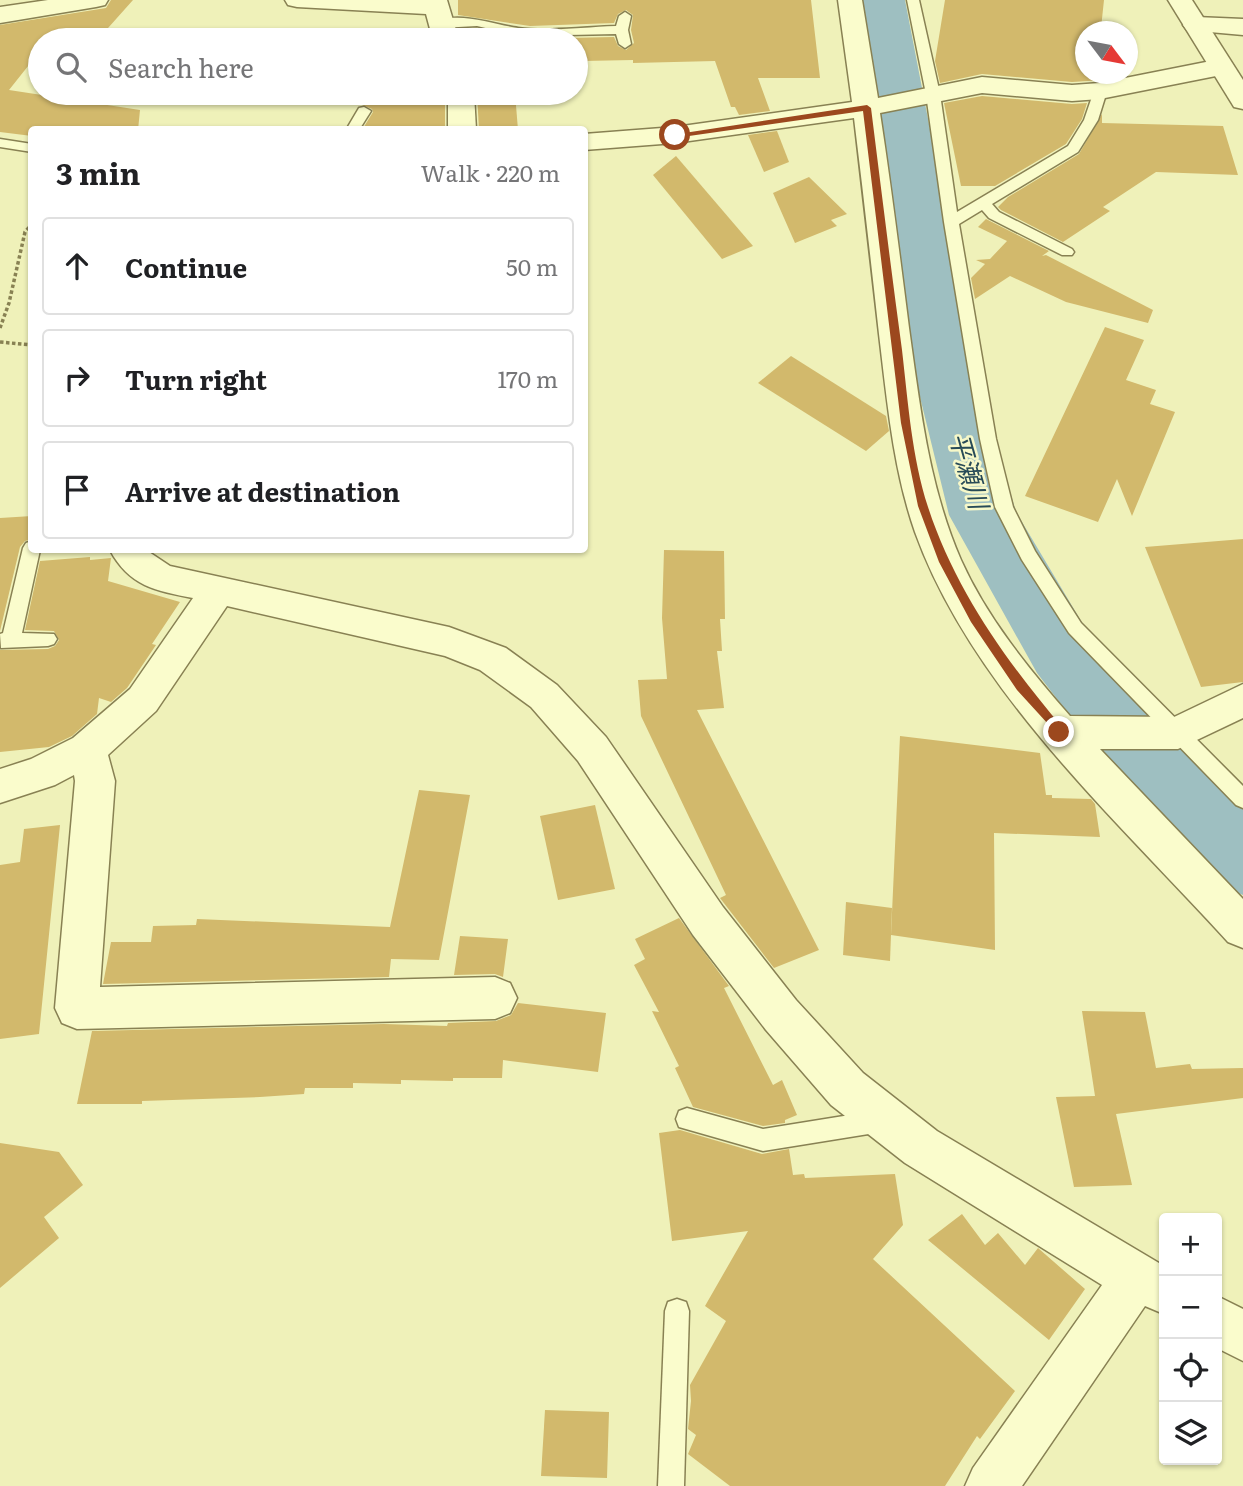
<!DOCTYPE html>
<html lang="en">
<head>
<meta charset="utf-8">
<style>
  :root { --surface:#fff; --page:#f6f6f6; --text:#202124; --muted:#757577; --line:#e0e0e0 }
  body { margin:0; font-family:Literata,"Noto Sans JP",serif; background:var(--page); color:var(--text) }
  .controls { position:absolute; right:21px; bottom:21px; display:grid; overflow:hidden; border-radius:7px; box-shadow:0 2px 5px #0004 }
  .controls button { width:63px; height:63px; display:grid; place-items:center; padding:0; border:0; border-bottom:2px solid var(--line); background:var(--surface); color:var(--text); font:35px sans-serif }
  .compass { position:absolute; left:1075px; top:21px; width:63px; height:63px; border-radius:50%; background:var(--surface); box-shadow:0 2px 5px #0004; rotate:122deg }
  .stop { position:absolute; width:21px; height:21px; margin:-16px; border:5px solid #9c481e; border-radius:50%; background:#fff }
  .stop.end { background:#9c481e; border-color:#fff; box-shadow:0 2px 7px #0008 }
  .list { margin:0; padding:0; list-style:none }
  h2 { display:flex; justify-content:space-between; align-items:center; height:91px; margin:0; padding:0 28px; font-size:30px }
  h2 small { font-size:23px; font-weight:400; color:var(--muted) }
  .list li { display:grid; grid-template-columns:46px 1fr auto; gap:21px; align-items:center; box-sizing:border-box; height:98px; margin:0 14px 14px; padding:0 14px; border:2px solid var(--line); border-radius:7px }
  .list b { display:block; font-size:26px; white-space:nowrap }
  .list em { font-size:23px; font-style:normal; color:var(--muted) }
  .icon { flex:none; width:38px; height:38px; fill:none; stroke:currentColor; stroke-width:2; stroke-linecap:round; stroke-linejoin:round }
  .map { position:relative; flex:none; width:1243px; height:1486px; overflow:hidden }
  .search { position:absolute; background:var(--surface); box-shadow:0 2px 5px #0004; left:28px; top:28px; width:560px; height:77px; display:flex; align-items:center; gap:18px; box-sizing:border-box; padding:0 24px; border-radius:38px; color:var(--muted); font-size:26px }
  .panel { position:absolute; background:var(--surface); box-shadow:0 2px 5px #0004; left:28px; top:126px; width:560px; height:427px; border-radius:7px }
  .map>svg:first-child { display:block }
</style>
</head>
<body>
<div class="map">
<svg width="1243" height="1486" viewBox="0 0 1243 1486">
  <rect width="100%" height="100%" fill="#eff1b9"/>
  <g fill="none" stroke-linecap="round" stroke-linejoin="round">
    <path fill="#9ebfc1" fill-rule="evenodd" d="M857,0H905L981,393L1016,512L1087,631L1191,755L1243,806V895L1215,884L1137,803L1037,673L949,515L919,393Z"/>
  </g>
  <g fill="#d2b96c">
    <path d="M111,0H133L100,37L57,30L49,40H40V51L9,90L140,110L138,130H32V136L0,132V25L106,8Z"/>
    <path d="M458,0H811L820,78H758L770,111L739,115L735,107H731L715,61L633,63V60L583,61V58H576V40H461L459,30L477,29L520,39L614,37L618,46L626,50L634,43L631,30L633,15L626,10L618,14L614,23L530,26L458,15Z"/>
    <path d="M945,0H1104L1101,28H1105V32H1086V74H1104V80L1072,82L982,74L940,83L935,61Z"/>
    <path d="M369,93H445V130H362L373,112L372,109L362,105Z"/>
    <path d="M477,93H515L518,130H479Z"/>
    <path d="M982,96L1072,104L1087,103L1082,119L1066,144L995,186H961L944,103Z"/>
    <path d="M1102,114V123L1223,126L1238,175L1156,172L1103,207L1110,211L1063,242L1001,210L998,207L1008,197L1079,154Z"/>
    <path d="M777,131L789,162L764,172L748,135Z"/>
    <path d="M676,156L753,246L722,259L653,175Z"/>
    <path d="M809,177L847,214L831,220L837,226L795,243L773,193Z"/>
    <path d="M986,219L1049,251L1042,256L1046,255L1153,310L1148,323L1066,302L1010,276L975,299L971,278L985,264L976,260L990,259L1007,241L978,227Z"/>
    <path d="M1105,327L1144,340L1126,380L1156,390L1150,404L1175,412L1132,516L1117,479L1098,522L1025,496Z"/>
    <path d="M791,356L886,416L889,431L866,451L758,383Z"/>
    <path d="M32,516V539L25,541L20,547L0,631V518Z"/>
    <path d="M1243,539V682L1201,687L1145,547Z"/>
    <path d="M664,550L724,551L725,619H720L722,651H717L724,708L697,710L819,950L774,968L720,898L726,895L641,716L638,680L667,679L662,618Z"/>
    <path d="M90,557V560L111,558L108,581L180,602L152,644L156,645L127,688L111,702L99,698L97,714L72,736L49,747L0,752V650L48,649L55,646L59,640L54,631L25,630L40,561Z"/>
    <path d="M900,736L1040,753L1046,795H1052V798L1091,799L1095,804L1100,837L994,833L995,950L891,935Z"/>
    <path d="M419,790L470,795L439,960L391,959L389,977L103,984L111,942H151L153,926L196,925L197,919L390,927Z"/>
    <path d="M595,805L615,889L558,900L540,816Z"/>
    <path d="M60,825L39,1034L0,1039V865L20,862L24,829Z"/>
    <path d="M846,902L892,908L890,961L843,955Z"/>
    <path d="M679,918L729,986L724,988L773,1085L782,1080L797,1115L785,1120V1123L763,1126L693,1107L675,1068L679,1066L652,1011L659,1012L634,965L645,959L635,939Z"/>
    <path d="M460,936L508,939L503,977L495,974L454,975Z"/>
    <path d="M518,1003L606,1013L598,1072L503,1060L502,1078H453V1081L401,1080V1084L353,1083V1088H305L304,1094L260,1097L142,1101V1104H77L92,1031L384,1024L447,1026L448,1023L496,1021L511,1015Z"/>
    <path d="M1082,1011L1145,1012L1156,1068L1190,1064L1192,1069L1243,1068V1098L1116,1114L1132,1185L1074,1187L1056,1097L1095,1096Z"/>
    <path d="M680,1130L762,1154L789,1149L793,1175L804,1174L805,1178L895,1174L903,1225L873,1259L1015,1391L980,1439L977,1436L945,1486H730L688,1454L696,1435L688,1429L691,1401L690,1385L726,1321L705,1306L748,1231L672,1241L659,1133Z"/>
    <path d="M0,1143L59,1152L83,1185L44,1217L59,1238L0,1288Z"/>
    <path d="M962,1214L985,1245L998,1233L1025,1265L1038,1248L1085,1289L1049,1340L928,1240Z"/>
    <path d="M545,1410L609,1412L607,1478L541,1476Z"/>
  </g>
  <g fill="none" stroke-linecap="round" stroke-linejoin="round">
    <g stroke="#888153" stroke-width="3">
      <g id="service">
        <path d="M907,0H919L940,94L957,212L1068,146L1084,120L1095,88L1100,87L1107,91L1098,120L1078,152L992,204L999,212L1072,249L1074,252L1072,255H1062L989,218L982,210L959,224L996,439L1013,507L1035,551L1081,623L1243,786V808L1236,805L1069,633L1022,560L995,507L980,439L944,222L926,94Z"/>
        <path d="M625,12L631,16L628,30L631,44L625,48L619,44L616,34L520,36L477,26L440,28L434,24C453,9 496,25 518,28C549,32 585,27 616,26L619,16Z"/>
        <path d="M364,107L371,111L359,130H346L359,108Z"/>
        <path d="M0,139L32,144V152L0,147Z"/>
        <path d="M32,541V550H40L22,633L54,634L57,639L54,644L48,646L1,648L0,634L3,633L23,548L26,543Z"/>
        <path d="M687,1108L763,1129L881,1110L889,1113L892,1121L889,1129L881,1132L763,1151L679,1127L676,1119L679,1111Z"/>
        <path d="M677,1299L686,1302L689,1311L684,1486H658L665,1311L668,1302Z"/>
      </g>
    </g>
    <g stroke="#888153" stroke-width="3">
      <g id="minor">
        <path d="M48,0H108L105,5L96,7L0,23V7Z"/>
        <path d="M285,0H447L459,40H433L426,14L297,7L288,5Z"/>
        <path d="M838,0H862L878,98L982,77L1072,85L1100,83L1221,59L1230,61L1234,67L1230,73L1221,75L1100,99L1072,101L982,93L880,113C891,185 900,257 909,328C920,407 929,487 961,560C987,618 1029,669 1070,716L1174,717L1243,684V718L1178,749H1100L1243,899V948L1228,942C1117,820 972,690 915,532C893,469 887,400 879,334C871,262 863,190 854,118L675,143L584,150V134L675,127L852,102Z"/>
        <path d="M1196,17L1243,19V35L1187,30L1183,25L1187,20Z"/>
        <path d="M448,93H474L476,130H448Z"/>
        <path d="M110,550H146L170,566L449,627L506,648L557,685L606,737L723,907L796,1000L863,1073L937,1131L1164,1266V1314L1145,1306L1022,1486H965L973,1468L1102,1285L905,1163L831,1105L766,1030L693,935L578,761L531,707L480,670L445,656L227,606L156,711L108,755L115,781L100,987L495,977L510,983L517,998L510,1013L495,1019L77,1029L62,1023L55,1008L75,781L74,775L55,785L0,803V769L31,759L73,738L130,689L193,598C156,591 129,586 110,550Z"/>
        <path d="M1217,1296L1243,1309V1361L1217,1348Z"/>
      </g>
    </g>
    <g stroke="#888153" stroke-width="3">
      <path id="tertiary" d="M1168,0H1192L1243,80V109L1234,107Z"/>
    </g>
    <g stroke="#888153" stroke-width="3.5" stroke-dasharray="3.5 2.5" stroke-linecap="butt">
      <path d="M0,328L9,303L25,232L32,224"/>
      <path d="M0,342L32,345"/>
    </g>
    <use href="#service" fill="#fafccc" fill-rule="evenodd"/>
    <use href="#minor" fill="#fafccc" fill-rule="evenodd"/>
    <use href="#tertiary" fill="#fafccc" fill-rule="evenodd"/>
  </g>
  <path fill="#9c481e" d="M867,105L871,108C881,188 891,269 902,350C908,402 912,458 928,507C955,590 1007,662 1063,728V735L1059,736L1017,690L971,622L939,562L918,506L901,423L863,111L675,138L671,135Z"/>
  <g text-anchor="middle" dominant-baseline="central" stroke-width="5" stroke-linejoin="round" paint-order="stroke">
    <g font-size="26" font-style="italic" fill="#274a57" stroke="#f6f8c9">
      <text transform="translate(971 470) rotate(74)">平瀬川</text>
    </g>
  </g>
</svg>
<div class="controls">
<button>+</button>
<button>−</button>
<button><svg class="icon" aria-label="locate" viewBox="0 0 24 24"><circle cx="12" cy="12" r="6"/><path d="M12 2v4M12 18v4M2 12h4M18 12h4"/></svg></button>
<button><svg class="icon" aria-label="layers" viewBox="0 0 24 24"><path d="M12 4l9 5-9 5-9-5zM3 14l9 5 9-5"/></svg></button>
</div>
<svg class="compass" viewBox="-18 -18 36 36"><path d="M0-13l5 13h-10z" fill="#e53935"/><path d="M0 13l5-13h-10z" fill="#757577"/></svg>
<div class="stop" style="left:675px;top:135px"></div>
<div class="stop end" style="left:1059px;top:732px"></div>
<div class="search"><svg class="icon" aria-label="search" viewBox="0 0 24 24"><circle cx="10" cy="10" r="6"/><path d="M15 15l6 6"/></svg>Search here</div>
<section class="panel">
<h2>3 min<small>Walk · 220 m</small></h2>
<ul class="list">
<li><svg class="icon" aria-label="ahead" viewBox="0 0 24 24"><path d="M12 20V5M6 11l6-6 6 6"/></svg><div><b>Continue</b></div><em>50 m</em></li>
<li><svg class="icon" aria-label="right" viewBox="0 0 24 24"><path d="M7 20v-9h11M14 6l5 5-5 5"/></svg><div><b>Turn right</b></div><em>170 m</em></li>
<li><svg class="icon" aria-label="arrive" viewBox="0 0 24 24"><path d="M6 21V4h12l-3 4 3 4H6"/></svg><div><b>Arrive at destination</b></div></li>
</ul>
</section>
</div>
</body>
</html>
